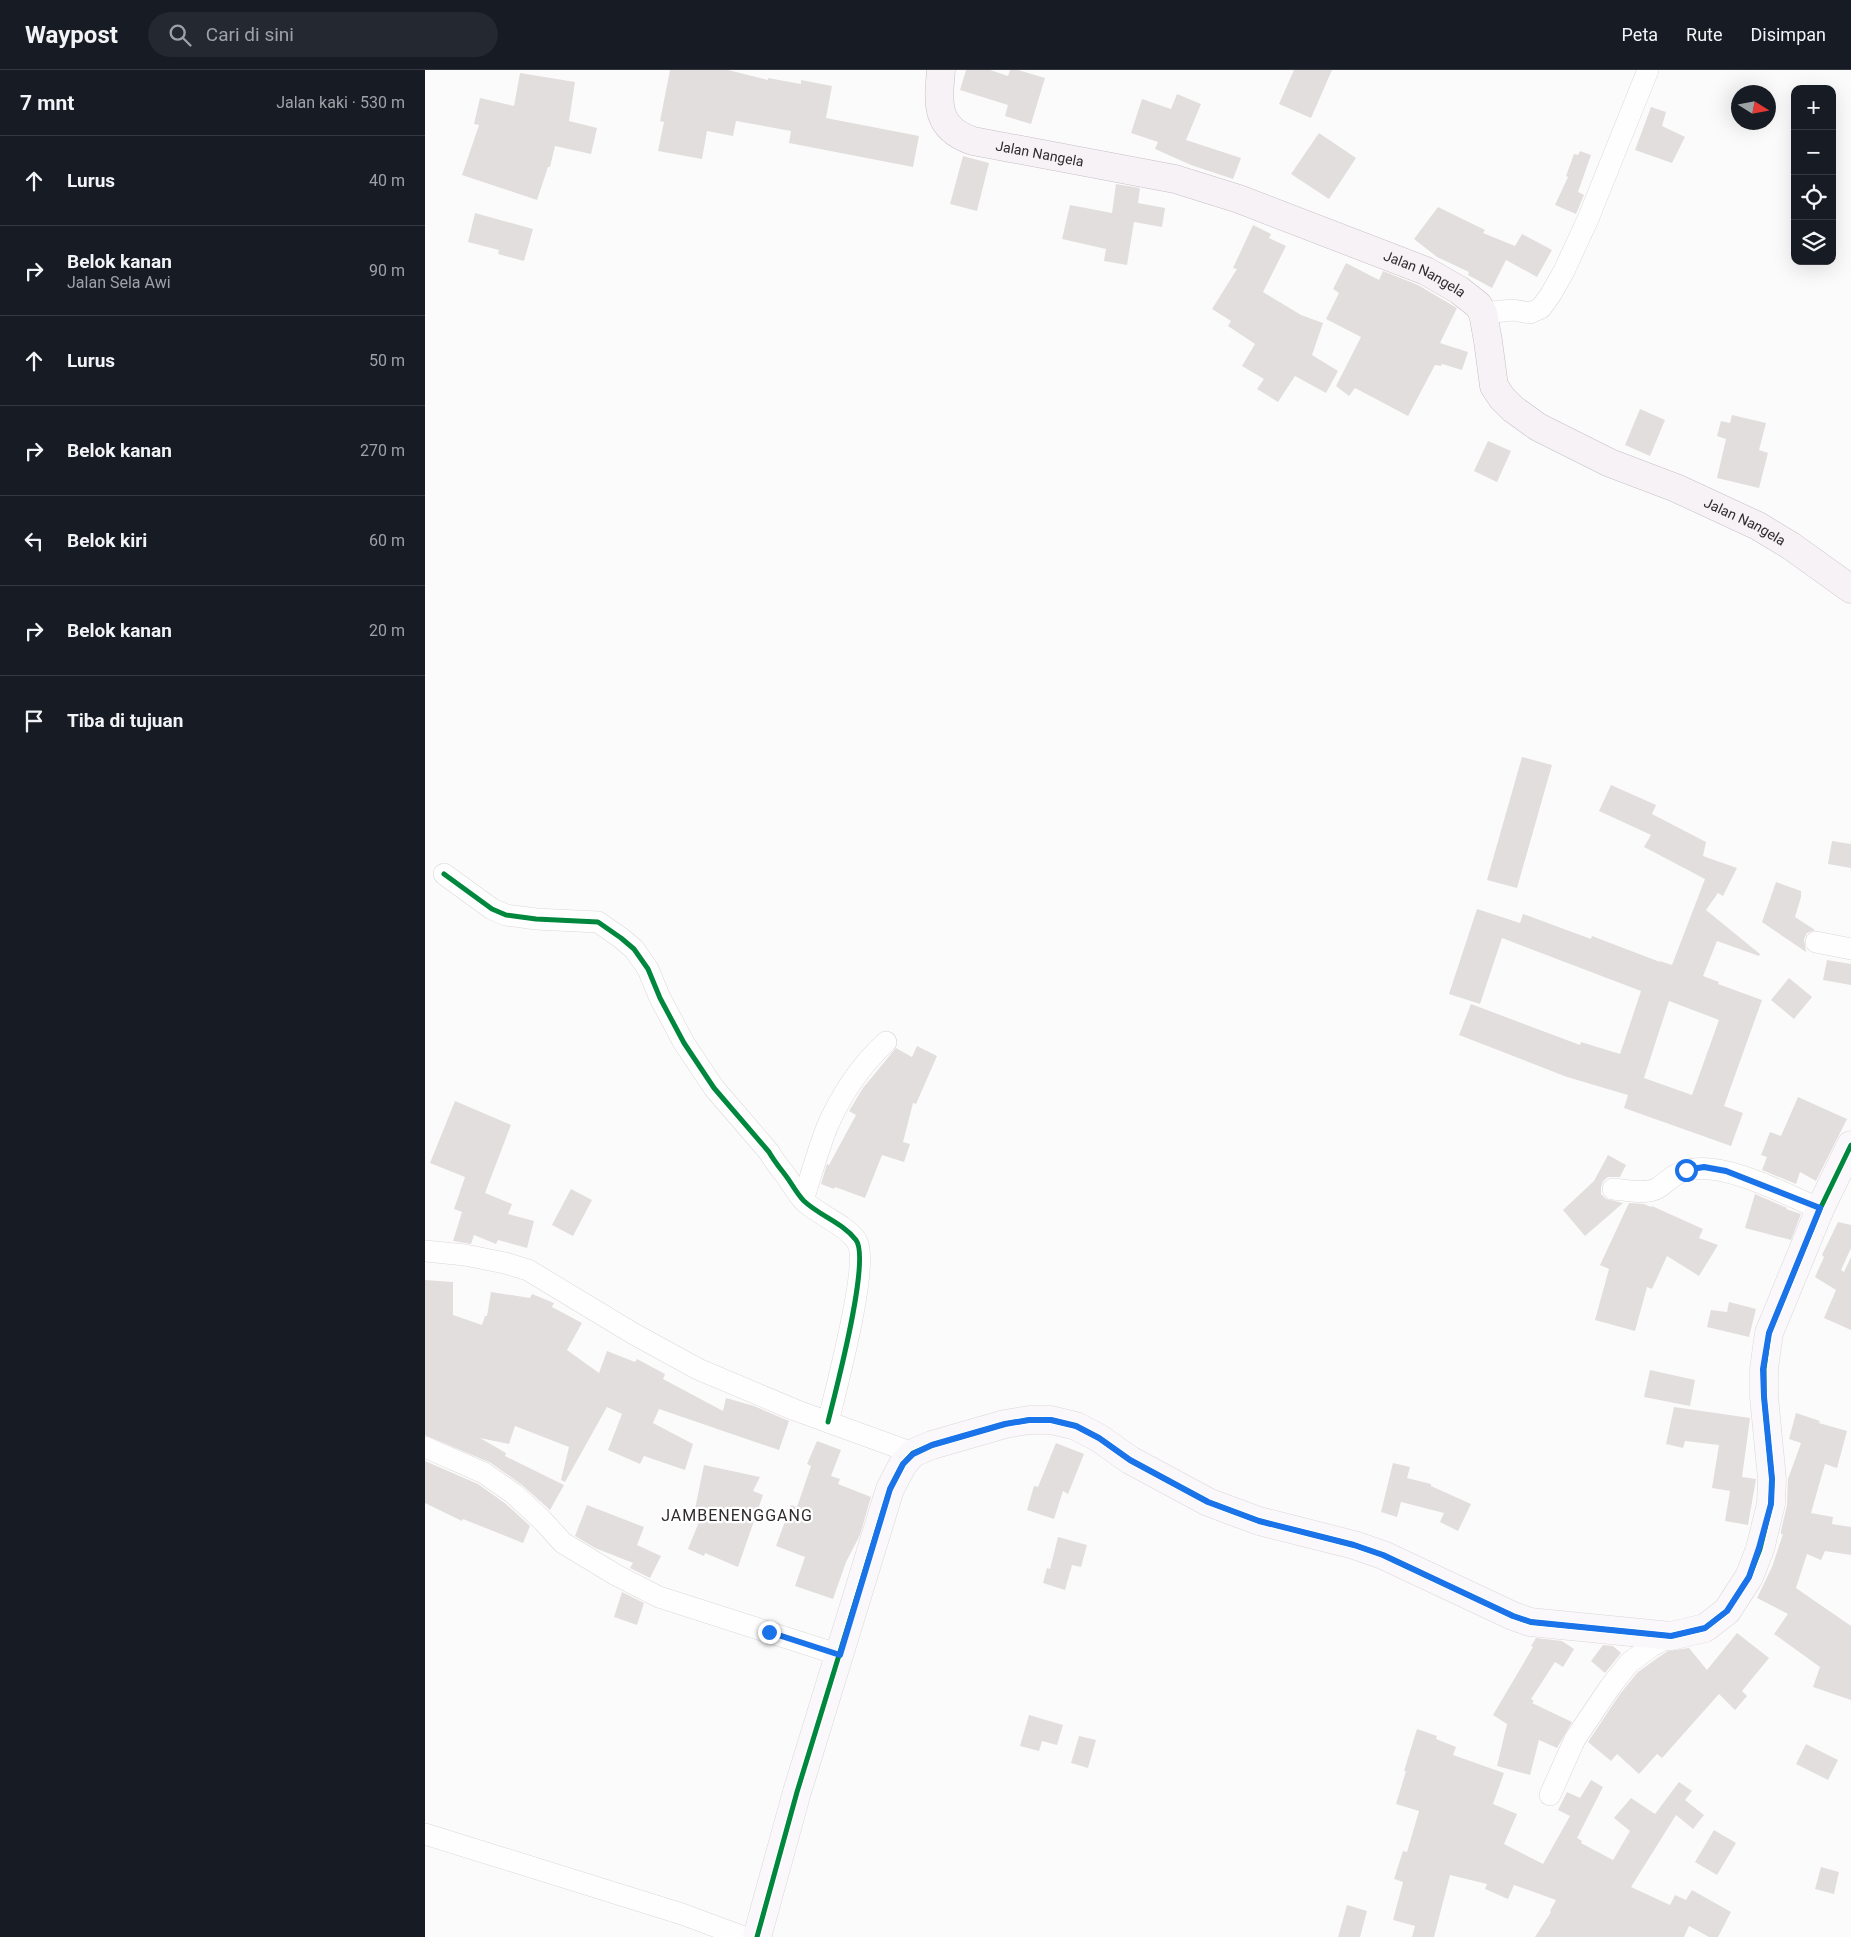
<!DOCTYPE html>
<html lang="id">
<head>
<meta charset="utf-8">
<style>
  :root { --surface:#171b24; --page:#242831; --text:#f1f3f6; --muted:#9ea1a6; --line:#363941 }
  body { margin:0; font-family:Roboto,sans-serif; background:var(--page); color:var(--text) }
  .controls { position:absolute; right:15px; top:15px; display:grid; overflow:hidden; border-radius:10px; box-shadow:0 5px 20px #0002 }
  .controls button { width:45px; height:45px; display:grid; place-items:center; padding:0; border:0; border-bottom:1px solid var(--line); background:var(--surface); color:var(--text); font:25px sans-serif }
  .compass { position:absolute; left:1306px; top:15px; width:45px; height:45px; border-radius:50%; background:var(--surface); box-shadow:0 5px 20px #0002; rotate:101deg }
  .stop { position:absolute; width:15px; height:15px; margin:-11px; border:4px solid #1a73e8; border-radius:50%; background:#fff }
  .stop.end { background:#1a73e8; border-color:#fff; box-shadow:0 1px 5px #0008 }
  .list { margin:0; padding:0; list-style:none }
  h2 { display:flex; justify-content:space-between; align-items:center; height:65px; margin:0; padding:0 20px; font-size:21px }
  h2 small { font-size:16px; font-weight:400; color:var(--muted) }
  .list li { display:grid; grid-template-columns:32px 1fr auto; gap:15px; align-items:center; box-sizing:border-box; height:90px; padding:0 20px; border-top:1px solid var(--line) }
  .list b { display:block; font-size:19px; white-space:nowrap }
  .list p { margin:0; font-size:16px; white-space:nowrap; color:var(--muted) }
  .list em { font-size:16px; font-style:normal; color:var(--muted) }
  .icon { flex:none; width:28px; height:28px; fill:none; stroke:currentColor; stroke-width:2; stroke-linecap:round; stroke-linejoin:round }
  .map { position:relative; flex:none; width:1426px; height:1867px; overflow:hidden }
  header { display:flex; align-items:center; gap:30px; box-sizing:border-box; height:70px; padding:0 25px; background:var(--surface); border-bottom:1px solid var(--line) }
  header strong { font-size:24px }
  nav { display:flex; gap:28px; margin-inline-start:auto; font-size:18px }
  .search { width:350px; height:45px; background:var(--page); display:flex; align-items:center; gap:12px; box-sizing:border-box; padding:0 18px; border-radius:28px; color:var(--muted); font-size:19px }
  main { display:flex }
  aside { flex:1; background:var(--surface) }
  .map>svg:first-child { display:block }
</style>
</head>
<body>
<header>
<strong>Waypost</strong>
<div class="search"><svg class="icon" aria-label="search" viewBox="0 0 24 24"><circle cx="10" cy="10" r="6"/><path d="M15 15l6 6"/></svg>Cari di sini</div>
<nav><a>Peta</a><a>Rute</a><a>Disimpan</a></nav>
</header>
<main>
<aside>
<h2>7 mnt<small>Jalan kaki · 530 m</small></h2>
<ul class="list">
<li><svg class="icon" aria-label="ahead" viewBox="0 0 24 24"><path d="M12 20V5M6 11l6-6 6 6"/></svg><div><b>Lurus</b></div><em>40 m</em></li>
<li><svg class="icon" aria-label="right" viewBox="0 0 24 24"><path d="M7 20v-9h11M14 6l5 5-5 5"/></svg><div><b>Belok kanan</b><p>Jalan Sela Awi</p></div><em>90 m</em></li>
<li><svg class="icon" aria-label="ahead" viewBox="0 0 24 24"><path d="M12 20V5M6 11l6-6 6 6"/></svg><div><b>Lurus</b></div><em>50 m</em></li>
<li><svg class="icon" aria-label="right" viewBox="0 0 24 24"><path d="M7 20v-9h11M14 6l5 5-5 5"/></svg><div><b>Belok kanan</b></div><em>270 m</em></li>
<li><svg class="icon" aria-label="left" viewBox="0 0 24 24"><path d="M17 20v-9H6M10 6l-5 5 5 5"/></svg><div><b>Belok kiri</b></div><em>60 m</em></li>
<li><svg class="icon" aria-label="right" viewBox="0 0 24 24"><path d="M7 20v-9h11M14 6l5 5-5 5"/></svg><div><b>Belok kanan</b></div><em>20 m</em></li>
<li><svg class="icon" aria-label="arrive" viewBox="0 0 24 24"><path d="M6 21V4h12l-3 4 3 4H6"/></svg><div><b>Tiba di tujuan</b></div></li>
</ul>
</aside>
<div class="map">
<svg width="1426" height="1867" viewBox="0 0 1426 1867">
  <rect width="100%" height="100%" fill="#fcfbfb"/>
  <g fill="#e2dedd" fill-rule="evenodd">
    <path d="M245,0H303L343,10V8L376,14V10L407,16L401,48L494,66L488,97L364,73L366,61L311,51L308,66L282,61L277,89L233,81L239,52L235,51Z"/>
    <path d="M541,0H565L583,6L585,0H593L620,8L606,54L580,46L583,35L535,20Z"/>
    <path d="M869,0H907L886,48L854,34Z"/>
    <path d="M95,3L150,12L144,51L172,58L166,84L130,76L125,97H123L112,130L37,105L54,55L49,54L55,28L89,36Z"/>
    <path d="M752,24L776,34L761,70L816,88L808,109L766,95L730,79L733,72L706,63L717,29L746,39Z"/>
    <path d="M1226,37L1241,42L1237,56L1260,67L1247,93L1210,80Z"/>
    <path d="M894,63L931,88L904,129L866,104Z"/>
    <path d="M1155,81L1166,85L1153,122L1159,125L1151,144L1130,135L1143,107L1141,106L1149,84L1153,85Z"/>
    <path d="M538,86L564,93L552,141L525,134Z"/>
    <path d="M691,114L715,118L713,133L740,138L737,157L709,152L702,195L679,191L681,179L637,169L645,135L687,143Z"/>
    <path d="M1013,137L1060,160L1058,163L1090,176L1097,164L1127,180L1112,207L1081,190L1067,218L1043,205L1044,202L1012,187L989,169Z"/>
    <path d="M50,143L108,159L99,191L73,184L74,180L43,172Z"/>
    <path d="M828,155L846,164L844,168L861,176L838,222L876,245L898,253L887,285L913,301L901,323L870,306L853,332L832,319L839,309L817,296L830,274L803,256L806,251L787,239L812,199L808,198Z"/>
    <path d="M921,193L954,210L958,201L993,215L1032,238L1015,273L1043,282L1037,300L1017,294L1016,296L1010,295L983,346L930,318L924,326L911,316L936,267L901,249L914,223L908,219Z"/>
    <path d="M1215,339L1240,350L1225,386L1200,375Z"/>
    <path d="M1307,345L1341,353L1334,380L1343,383L1334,418L1292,408L1301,369L1292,366L1296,351L1305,353Z"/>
    <path d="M1063,371L1086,381L1072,412L1049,401Z"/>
    <path d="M1097,687L1127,695L1092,818L1062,810Z"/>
    <path d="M1186,715L1231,735L1227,744L1281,772L1278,786L1312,798L1298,826L1293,823L1281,840L1335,884L1334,886L1292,871L1278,906L1294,912L1293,914L1337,930L1299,1036L1318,1043L1306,1076L1199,1038L1203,1025L1142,1007L1034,965L1046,934L1155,975L1156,972L1195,984L1216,921L1077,868L1055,934L1024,924L1052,839L1095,853L1098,844L1166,869L1167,866L1235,892V891L1247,895L1280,809L1219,777L1226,765L1174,741ZM1244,931L1294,950L1267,1025L1219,1008Z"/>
    <path d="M1407,771L1426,774V798L1403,794Z"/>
    <path d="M1351,812L1376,821V827L1370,847L1390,860L1382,863L1379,869L1381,882L1337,852Z"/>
    <path d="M1402,890L1426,894V915L1398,910Z"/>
    <path d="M1364,908L1387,927L1369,949L1346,930Z"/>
    <path d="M492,976L512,986L491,1034L488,1033L478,1072L485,1074L479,1092L457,1085L440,1128L410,1117L409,1119L396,1114L402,1094L404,1095L431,1045L424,1041L438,1018L471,978L487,987Z"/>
    <path d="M1373,1027L1422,1049L1391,1111L1375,1102L1371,1114L1337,1100L1342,1087L1336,1085L1345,1062L1356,1066Z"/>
    <path d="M30,1031L86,1055L60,1123L87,1134L83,1144L109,1151L102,1178L73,1170L71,1174L49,1165L46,1174L28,1171L37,1142L29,1139L40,1107L5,1093Z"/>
    <path d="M1183,1085L1201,1095L1195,1107H1183L1178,1111L1176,1117V1124L1181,1129L1198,1133L1160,1166L1138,1140L1169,1111Z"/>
    <path d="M146,1119L167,1130L148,1166L127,1155Z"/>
    <path d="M1330,1124L1362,1138L1361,1139L1376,1144L1366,1170L1320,1158Z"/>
    <path d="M1204,1133L1219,1134L1226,1137L1227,1136L1278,1159L1274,1168L1293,1175L1274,1206L1242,1186L1227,1219L1222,1217L1210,1261L1170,1250L1184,1199L1175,1195Z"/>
    <path d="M1413,1152L1426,1155V1178L1416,1200L1419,1202L1426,1187V1260L1399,1248L1411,1220L1390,1207L1399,1187L1397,1185Z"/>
    <path d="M0,1210L28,1212V1245L57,1255L60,1246H62L66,1222L105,1228L107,1224L129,1233L127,1237L157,1253L142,1280L174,1303L182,1281L210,1292L212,1289L240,1304L238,1309L298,1341L301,1328L329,1336L364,1351L354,1380L234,1339L228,1353L268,1374L260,1400L219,1386L215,1394L183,1380L197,1344L182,1337L140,1412L136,1410L144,1377L90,1356L84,1374L55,1368L81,1383L80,1386L139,1415L125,1440L97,1415L66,1393L0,1365Z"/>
    <path d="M1304,1232L1331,1239L1324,1267L1282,1257L1286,1240L1302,1242Z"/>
    <path d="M1225,1300L1270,1310L1265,1336L1219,1327Z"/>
    <path d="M1249,1337L1325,1348L1317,1407L1331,1409L1323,1455L1300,1451L1305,1421L1287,1418L1294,1375L1260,1371L1258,1378L1241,1374Z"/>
    <path d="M1371,1343L1395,1351L1394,1353L1422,1361L1412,1398L1400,1394L1386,1443L1408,1447L1407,1454L1426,1457V1485L1400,1481L1396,1490L1382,1484L1371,1518L1426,1556V1630L1388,1617L1395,1597L1349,1564L1363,1544L1332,1528L1347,1497L1358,1464H1356V1461L1362,1435L1363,1409L1376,1373L1364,1369Z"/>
    <path d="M392,1371L416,1380L406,1406L415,1409L413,1414L446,1427L435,1465L421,1492L408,1529L370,1516L380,1487L351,1476L366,1435L372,1437L386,1396L382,1394Z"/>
    <path d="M631,1373L659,1384L643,1424L638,1421L629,1449L602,1440L609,1416L613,1417Z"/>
    <path d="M0,1391L53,1414L81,1434L105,1456L98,1473L38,1449L37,1451L0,1433Z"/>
    <path d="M968,1393L985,1397L982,1408L1006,1414V1416L1046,1434L1033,1461L1015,1452L1019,1443L976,1432L972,1447L956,1442Z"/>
    <path d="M279,1395L335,1407L328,1421L338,1425L313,1497L280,1483L279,1486L263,1479L278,1442L270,1439Z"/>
    <path d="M162,1435L219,1457L212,1475L236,1486L225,1508L205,1498L208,1493L170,1478L150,1466Z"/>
    <path d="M633,1467L662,1475L656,1497L647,1495L640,1520L618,1513L622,1498L625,1499Z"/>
    <path d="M197,1522L219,1533L212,1555L189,1547Z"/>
    <path d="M1312,1563L1344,1588L1317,1621L1322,1626L1310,1640L1294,1624L1237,1688L1232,1684L1214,1704L1192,1684L1186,1691L1163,1672L1195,1624L1213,1602L1234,1587L1243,1581L1264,1578L1282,1600Z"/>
    <path d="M1111,1568L1137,1571L1149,1579L1138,1597L1130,1592L1106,1629L1109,1631L1107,1633L1147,1652L1132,1678L1114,1670L1105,1705L1072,1696L1082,1654L1068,1645L1108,1577L1106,1576Z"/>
    <path d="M1178,1575L1188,1576L1196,1583L1180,1603L1166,1591Z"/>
    <path d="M604,1645L638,1655L632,1675L617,1671L614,1681L595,1676Z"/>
    <path d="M992,1659L1012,1666L1011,1669L1031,1677L1028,1685L1079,1703L1068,1734L1092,1744L1079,1774L1118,1794L1145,1746L1133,1740L1142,1722L1155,1728L1166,1710L1178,1717L1152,1768L1157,1771L1156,1773L1188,1790L1205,1761L1189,1748L1206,1728L1230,1744L1254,1712L1267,1721L1260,1730L1279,1745L1268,1759L1251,1745L1206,1817L1245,1835L1250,1825L1261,1830L1267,1820L1306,1842L1293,1867H1284L1264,1856L1259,1867H1110L1126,1842L1125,1841L1131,1830L1089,1815L1083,1829L1060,1819L1062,1814L1025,1805L1009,1867H987L990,1856L968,1850L978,1812L969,1809L978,1781L982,1782L994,1741L971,1734L981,1701H979Z"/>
    <path d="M654,1666L671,1670L663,1698L646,1693Z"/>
    <path d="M1381,1674L1413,1690L1403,1710L1371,1694Z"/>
    <path d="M1289,1760L1311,1773L1292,1805L1270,1792Z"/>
    <path d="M1396,1797L1414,1802L1409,1824L1390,1819Z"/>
    <path d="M922,1835L942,1841L935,1867H913Z"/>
  </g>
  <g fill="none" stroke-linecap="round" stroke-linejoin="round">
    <g stroke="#dbd7d9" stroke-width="22">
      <g id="street">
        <path d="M1058,243L1088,240L1105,243L1116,238L1126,224L1139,201L1163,149L1223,0"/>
        <path d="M19,804L67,839L81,845L111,849L173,852L196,868L209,879L223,899L235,928L259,973L289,1018L344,1082C349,1091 355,1098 361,1106C367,1114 372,1124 379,1131C395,1146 418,1153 431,1170C446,1190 410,1323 403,1352"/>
        <path d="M1391,872L1426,879"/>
        <path d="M1188,1119C1202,1120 1221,1125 1233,1118C1243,1111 1251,1102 1263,1100C1299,1091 1360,1124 1395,1139"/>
        <path d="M378,1130C386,1106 393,1080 402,1057C416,1025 436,995 461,972"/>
        <path d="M0,1181L40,1185L80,1193L103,1200L209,1264L273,1299L370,1340L488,1383"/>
        <path d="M0,1377L59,1403L89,1424L118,1451L138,1473L191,1505L234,1527L415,1585"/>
        <path d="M1125,1725L1150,1669L1185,1617L1204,1593L1227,1576L1246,1566"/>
        <path d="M0,1764L257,1844L319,1867"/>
      </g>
    </g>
    <g stroke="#dbd7d9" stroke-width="29">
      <path id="secondary" d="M332,1867L372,1722L465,1419L478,1394L488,1383L507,1375L580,1354L604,1350H626L651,1356L674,1368L705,1390L783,1432L834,1451L929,1475L958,1485L1088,1546L1105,1552L1246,1566L1280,1558L1302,1541L1324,1507L1335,1479L1346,1434L1347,1409L1339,1327V1299L1344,1263L1395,1139L1426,1075"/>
    </g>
    <g stroke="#c7bfc6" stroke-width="29">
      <g id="primary">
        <path id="s1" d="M516,0C513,34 510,58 548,71L750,109L814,129L1001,201L1034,220L1053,235L1058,243L1063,271L1069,316L1077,328L1088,339L1113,357L1185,393L1251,418L1333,456L1366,476L1426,519"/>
      </g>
    </g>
    <use href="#street" stroke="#fffefe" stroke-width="21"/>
    <use href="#secondary" stroke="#faf8fa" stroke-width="28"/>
    <use href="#primary" stroke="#f6f2f6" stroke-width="28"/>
    <g stroke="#fff" stroke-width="8">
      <g id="cycleway">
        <path d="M19,804L67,839L81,845L111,849L173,852L196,868L209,879L223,899L235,928L259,973L289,1018L344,1082C349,1091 355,1098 361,1106C367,1114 372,1124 379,1131C395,1146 418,1153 431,1170C446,1190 410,1323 403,1352"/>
        <path d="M332,1867L372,1722L465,1419L478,1394L488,1383L507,1375L580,1354L604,1350H626L651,1356L674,1368L705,1390L783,1432L834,1451L929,1475L958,1485L1088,1546L1105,1552L1246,1566L1280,1558L1302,1541L1324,1507L1335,1479L1346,1434L1347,1409L1339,1327V1299L1344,1263L1395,1139L1426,1075"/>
      </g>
    </g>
    <use href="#cycleway" stroke="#00873e" stroke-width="5"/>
  </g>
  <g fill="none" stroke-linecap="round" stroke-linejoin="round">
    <path stroke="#1a73e8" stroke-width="6" d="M344,1562L415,1585L465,1419L478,1394L488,1384L507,1375L580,1354L604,1350H626L651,1356L674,1368L705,1390L783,1432L834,1451L929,1475L958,1485L1088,1546L1106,1552L1246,1566L1280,1558L1302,1541L1324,1507L1334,1478L1346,1434L1347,1409L1339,1327L1338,1299L1344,1263L1395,1138L1301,1101L1279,1097L1261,1100"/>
  </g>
  <g text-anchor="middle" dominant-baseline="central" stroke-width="4.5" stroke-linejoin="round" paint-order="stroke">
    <g font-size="14" fill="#322c2e" stroke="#fff">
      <text stroke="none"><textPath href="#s1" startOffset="155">Jalan Nangela</textPath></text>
      <text stroke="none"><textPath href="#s1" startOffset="560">Jalan Nangela</textPath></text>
      <text stroke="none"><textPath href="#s1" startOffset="994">Jalan Nangela</textPath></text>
    </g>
    <g font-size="16" letter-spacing="1" fill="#322c2e" stroke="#fff">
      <text x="312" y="1445">JAMBENENGGANG</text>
    </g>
  </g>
</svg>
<div class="controls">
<button>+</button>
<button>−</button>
<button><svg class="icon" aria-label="locate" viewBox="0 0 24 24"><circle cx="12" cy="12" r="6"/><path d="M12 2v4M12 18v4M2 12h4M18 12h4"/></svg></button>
<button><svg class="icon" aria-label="layers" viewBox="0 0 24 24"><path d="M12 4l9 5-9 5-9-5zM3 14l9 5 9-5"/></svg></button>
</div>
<svg class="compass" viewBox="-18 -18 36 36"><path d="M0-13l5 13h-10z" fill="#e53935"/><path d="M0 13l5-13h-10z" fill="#9ea1a6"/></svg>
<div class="stop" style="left:1261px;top:1100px"></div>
<div class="stop end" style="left:344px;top:1562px"></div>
</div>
</main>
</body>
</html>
